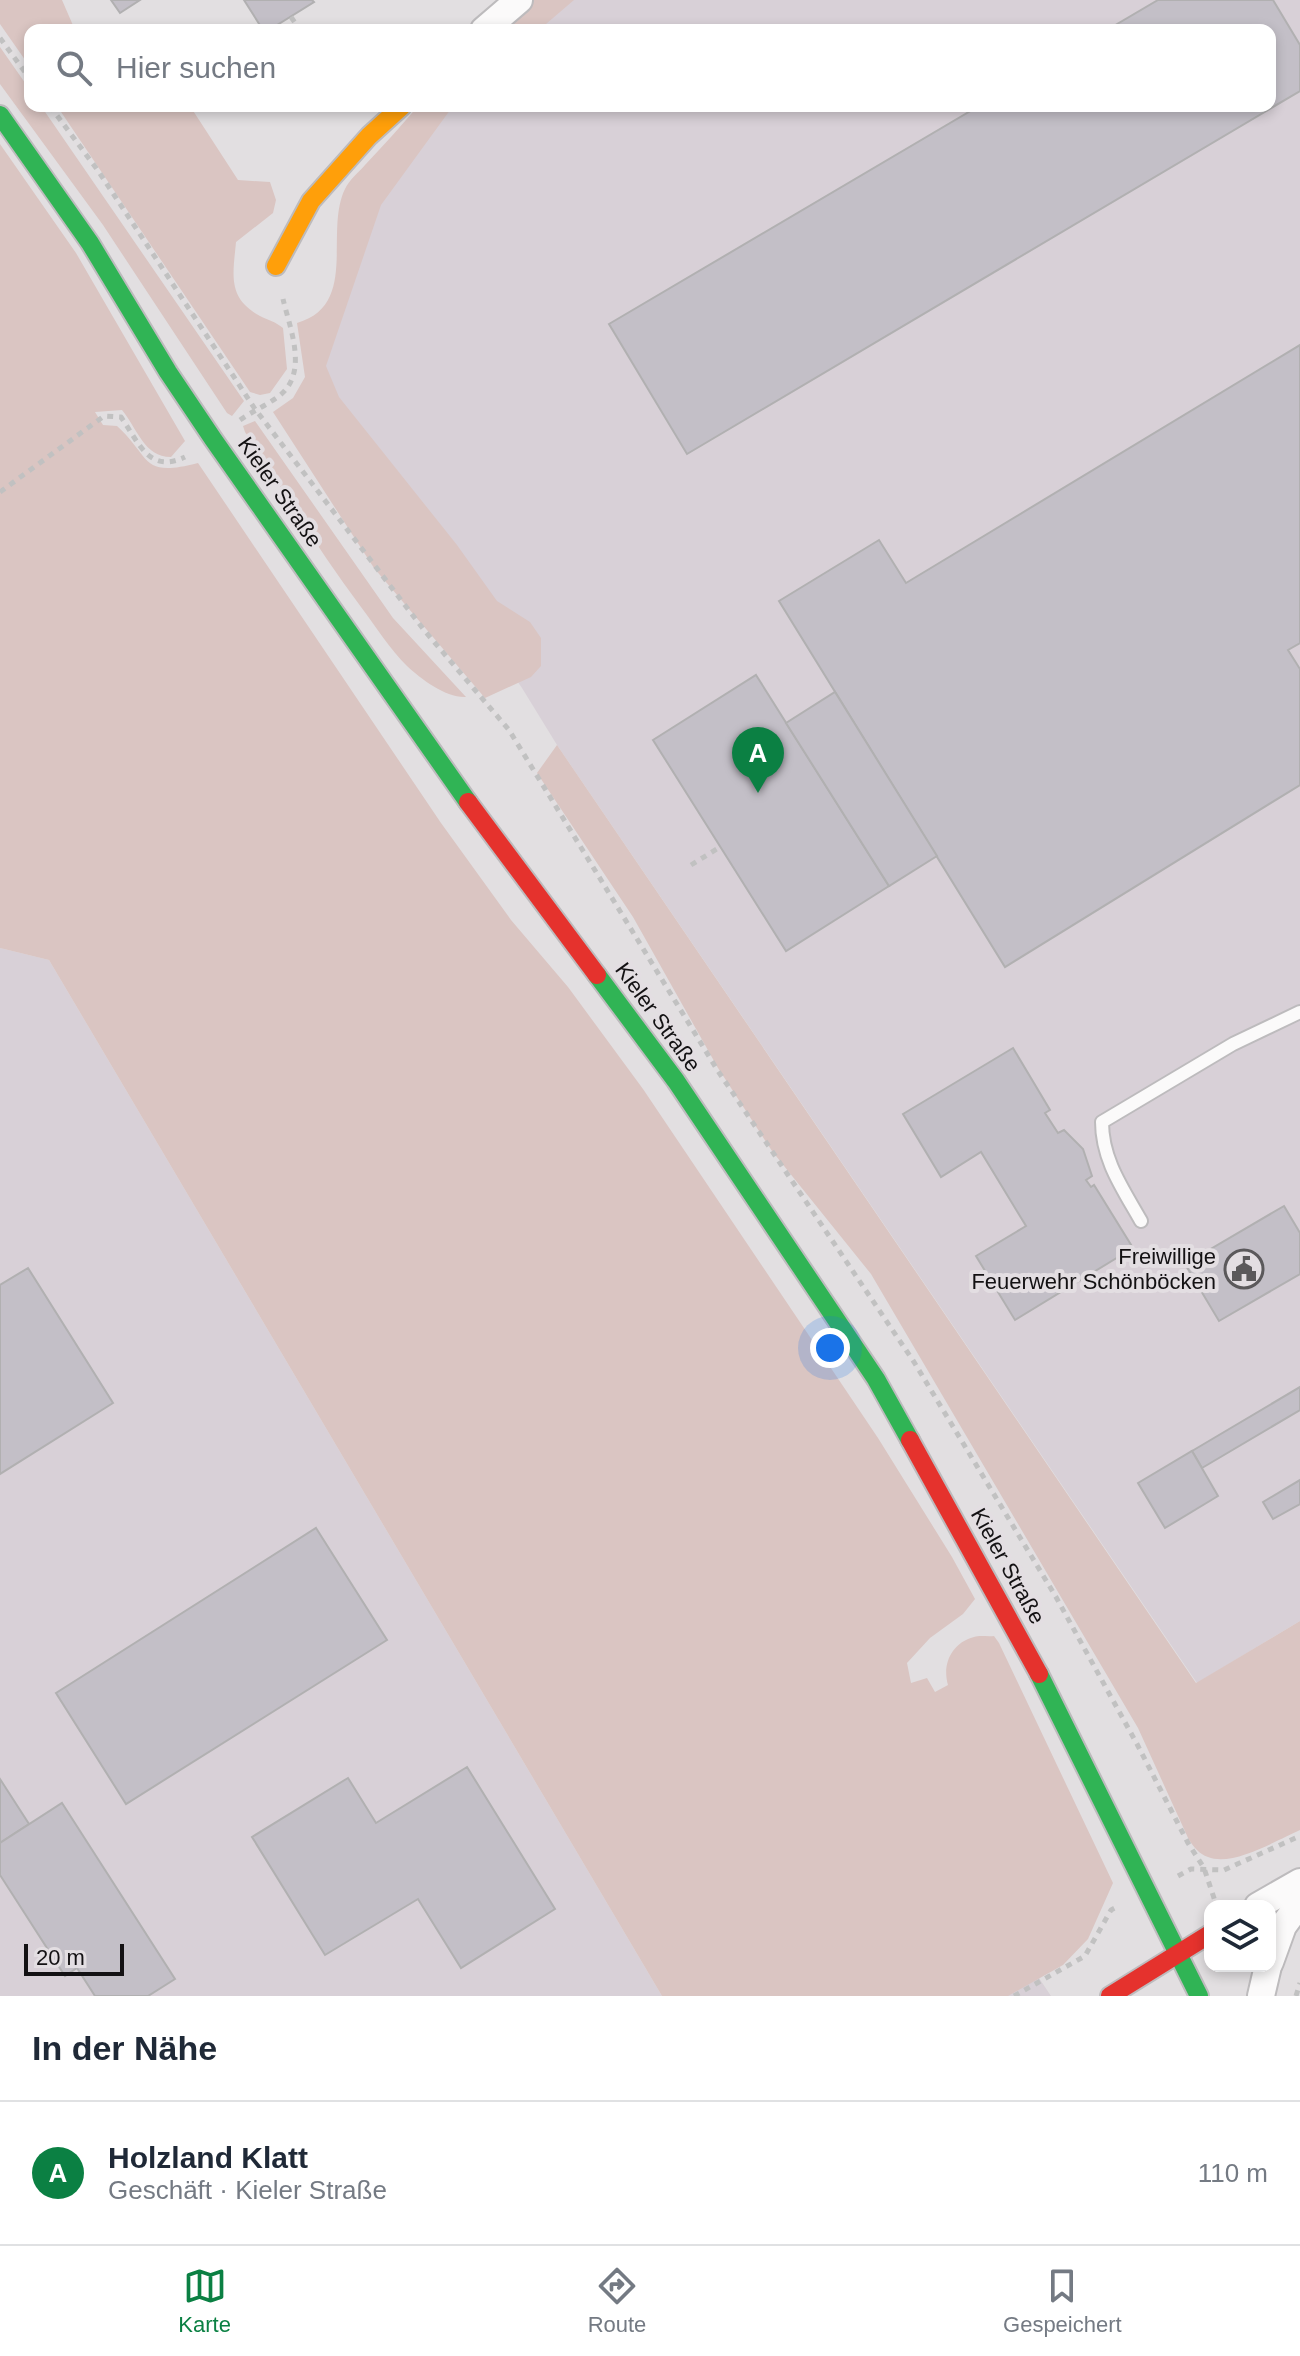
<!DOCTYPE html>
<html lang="de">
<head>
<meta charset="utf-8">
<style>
  :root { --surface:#fff; --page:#f2f2f3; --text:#1f2937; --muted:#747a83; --line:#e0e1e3; --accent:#0b8043 }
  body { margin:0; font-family:Arial,sans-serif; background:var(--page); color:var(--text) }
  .controls { position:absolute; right:24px; bottom:24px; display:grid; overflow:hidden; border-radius:16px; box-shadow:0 4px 12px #0003 }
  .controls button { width:72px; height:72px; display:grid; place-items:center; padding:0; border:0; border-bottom:2px solid var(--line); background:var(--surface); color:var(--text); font:40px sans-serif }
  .scale { position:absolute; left:24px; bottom:20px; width:100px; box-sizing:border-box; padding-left:8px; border:4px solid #131113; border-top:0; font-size:22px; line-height:28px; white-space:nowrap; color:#131113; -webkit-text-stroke:6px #e3dee2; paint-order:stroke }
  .you { position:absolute; left:830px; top:1348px; width:28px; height:28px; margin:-20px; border:6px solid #fff; border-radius:50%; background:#1a73e8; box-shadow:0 0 0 12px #1a73e833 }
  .badge { display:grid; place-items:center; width:52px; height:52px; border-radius:50%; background:var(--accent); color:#fff; font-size:26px; font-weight:700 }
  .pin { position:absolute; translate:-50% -66px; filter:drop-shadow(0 2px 4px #0008) }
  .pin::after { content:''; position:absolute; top:42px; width:28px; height:24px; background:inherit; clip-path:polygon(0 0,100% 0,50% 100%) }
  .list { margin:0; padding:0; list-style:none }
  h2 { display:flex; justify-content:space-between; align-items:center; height:104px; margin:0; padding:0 32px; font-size:34px }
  h2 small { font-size:26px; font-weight:400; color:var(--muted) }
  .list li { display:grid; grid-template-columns:52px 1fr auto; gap:24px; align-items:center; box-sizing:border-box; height:144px; padding:0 32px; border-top:2px solid var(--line) }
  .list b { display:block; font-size:30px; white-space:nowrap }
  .list p { margin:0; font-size:26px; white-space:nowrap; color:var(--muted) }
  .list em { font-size:26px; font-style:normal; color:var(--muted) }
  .icon { flex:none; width:44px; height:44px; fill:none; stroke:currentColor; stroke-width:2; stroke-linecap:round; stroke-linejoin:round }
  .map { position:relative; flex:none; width:1300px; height:1996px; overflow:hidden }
  .search { position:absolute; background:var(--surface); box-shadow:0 4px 12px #0003; left:24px; right:24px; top:24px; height:88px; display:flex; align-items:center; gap:20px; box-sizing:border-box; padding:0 28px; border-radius:16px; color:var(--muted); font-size:30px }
  .sheet { height:248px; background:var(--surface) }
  nav { display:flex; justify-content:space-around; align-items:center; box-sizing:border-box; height:112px; border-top:2px solid var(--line); background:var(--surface); font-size:22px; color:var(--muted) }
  nav a { display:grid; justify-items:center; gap:4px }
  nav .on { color:var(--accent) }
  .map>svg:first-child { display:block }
</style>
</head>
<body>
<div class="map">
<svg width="1300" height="1996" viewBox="0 0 1300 1996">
  <rect width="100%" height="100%" fill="#e2dfe1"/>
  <g fill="#d8d0d7">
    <path d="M560,0H1300V1621L1197,1683L557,745L522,688L312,385L363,210L445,106H1270V30H524Z"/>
    <path d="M0,948L49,960L662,1996H0Z"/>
    <path d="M1037,1975L1051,1996H998Z"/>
  </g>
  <g fill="#dac5c2">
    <path d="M0,0H62L75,30H30V67L0,24Z"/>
    <path d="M531,0H574L539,30H496Z"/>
    <path d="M0,47L30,90V106H41L244,401L232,416L227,413L103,225L0,84Z"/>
    <path d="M57,106H190L238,180L270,182L276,200L273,213L236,242C233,275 227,298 260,316C268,320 276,322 283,328L287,369L270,393L260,395L250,392Z"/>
    <path d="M418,106H453L381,205L326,366L339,397L457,545L497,601L530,622L541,638V666L531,677L485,698L374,568L273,412L293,398L305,377L297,323C359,305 324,232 345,189C349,180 359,172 365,165C383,146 401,126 418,106Z"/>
    <path d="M0,144L76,253L185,441L171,457C144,457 137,428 122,410L95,412L103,425L117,426C152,458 140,478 198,463L441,823L511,920L568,987L643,1089L878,1438L952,1557L975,1599L963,1614L930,1638L907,1663L911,1683L927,1678L935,1692L948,1685C942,1665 951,1643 974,1637C980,1635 988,1637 994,1636L999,1643L1113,1883L1088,1939L1063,1965L1008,1996H662L49,960L0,948Z"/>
    <path d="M255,421L393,618L466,697C446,698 421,679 407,666C390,649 376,627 361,607C319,551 283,491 245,432L243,426Z"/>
    <path d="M557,745L1196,1683L1300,1621V1830C1277,1840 1233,1867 1208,1857C1199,1854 1194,1847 1189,1840L1138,1728L871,1274L772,1151L718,1068L633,917L537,773Z"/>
  </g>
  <g fill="#c3bfc7" stroke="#b1b0b1" stroke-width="2">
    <path d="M111,0H140L120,13Z"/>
    <path d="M244,0H312L314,2L269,30H263Z"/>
    <path d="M1158,0H1273L1300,45V91L687,454L609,324L979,106H1270V30H1107Z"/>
    <path d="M1300,345V643L1288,650L1300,669V785L1005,967L779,601L879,540L906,583Z"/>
    <path d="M756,675L889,886L786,951L653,740Z"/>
    <path d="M835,692L937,856L889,886L786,723Z"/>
    <path d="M1013,1048L1050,1110L1045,1113L1058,1133L1064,1130L1083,1149L1092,1176L1086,1180L1091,1187L1094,1185L1133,1248L1015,1320L976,1256L1026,1226L981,1152L941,1177L903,1114Z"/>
    <path d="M1284,1206L1300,1233V1274L1219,1321L1185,1264Z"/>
    <path d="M28,1268L113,1403L0,1474V1285Z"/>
    <path d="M1300,1387V1410L1202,1468L1192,1451Z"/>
    <path d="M1192,1451L1218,1496L1165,1528L1138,1483Z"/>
    <path d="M1300,1480V1504L1273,1519L1263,1502Z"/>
    <path d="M316,1528L387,1640L126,1804L56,1693Z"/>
    <path d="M467,1767L555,1909L461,1968L418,1899L325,1955L252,1837L348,1778L376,1823Z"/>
    <path d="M0,1779L29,1824L0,1843Z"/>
    <path d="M62,1803L175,1979L148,1996H95L77,1968L65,1976L0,1875V1843Z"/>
  </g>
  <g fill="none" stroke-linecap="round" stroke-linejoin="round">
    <g stroke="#bdbbbd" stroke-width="16">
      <path id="lane" d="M1141,1221C1123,1189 1102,1160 1102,1122L1233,1044L1300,1012"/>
    </g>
    <g stroke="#bdbbbd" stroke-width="30">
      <g id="street">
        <path d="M484,30L519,0"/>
        <path d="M1258,1906L1300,1882"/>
        <path d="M1270,1962L1283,1926L1300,1903"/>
        <path d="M1261,1996L1268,1966"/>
      </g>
    </g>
    <g stroke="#bdbbbd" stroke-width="22">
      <g id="fast">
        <path d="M0,115L90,243L168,372L213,439L468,802"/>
        <path d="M597,975L676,1081L876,1379L910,1440"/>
        <path d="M1039,1674L1199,1996"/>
      </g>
    </g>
    <g stroke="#bdbbbd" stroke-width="22">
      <path id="slow" d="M276,266L311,201L369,136L402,106"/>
    </g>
    <g stroke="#bdbbbd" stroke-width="22">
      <g id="jam">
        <path d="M468,802L597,975"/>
        <path d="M910,1440L1039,1674"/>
        <path d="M1110,1996L1210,1934"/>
      </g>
    </g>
    <g stroke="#c1c1c1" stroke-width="5" stroke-dasharray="6 6" stroke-linecap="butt">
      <path d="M291,17L300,30"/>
      <path d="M0,38L30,79"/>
      <path d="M50,106L99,172L255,409L424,630L509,730L718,1071L914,1362L1056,1597L1137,1744L1188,1843L1204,1868L1215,1901"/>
      <path d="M240,420C253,411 267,405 279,396C309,373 290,329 283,299"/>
      <path d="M0,492L104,416L121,417C139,443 149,474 185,457"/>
      <path d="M691,865L720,847"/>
      <path d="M1178,1876L1191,1869L1224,1870L1300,1836"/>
      <path d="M1014,1996L1085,1956L1111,1910L1119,1906"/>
      <path d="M1296,1996L1300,1983"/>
    </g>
    <use href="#lane" stroke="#fbfafa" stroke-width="12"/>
    <use href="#street" stroke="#fbfafa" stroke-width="26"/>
    <use href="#fast" stroke="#30b455" stroke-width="18"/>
    <use href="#slow" stroke="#ff9f0a" stroke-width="18"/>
    <use href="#jam" stroke="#e5322d" stroke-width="18"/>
  </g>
  <defs>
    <g id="civic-ring" transform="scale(2)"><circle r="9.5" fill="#e3dee2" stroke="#5b595b" stroke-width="1.5"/><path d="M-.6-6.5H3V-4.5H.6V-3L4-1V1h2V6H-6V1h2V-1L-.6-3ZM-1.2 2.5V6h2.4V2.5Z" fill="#5b595b"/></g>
  </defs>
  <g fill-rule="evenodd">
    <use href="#civic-ring" x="1244" y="1269"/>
  </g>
  <g text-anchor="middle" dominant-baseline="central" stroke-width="8" stroke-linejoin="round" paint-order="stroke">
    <g font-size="22" fill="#131113" stroke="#e3dee2">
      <text transform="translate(280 492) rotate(55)">Kieler Straße</text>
      <text transform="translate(658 1017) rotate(54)">Kieler Straße</text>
      <text transform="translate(1008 1566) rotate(61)">Kieler Straße</text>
    </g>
    <g font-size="22" fill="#131113" stroke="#e3dee2" text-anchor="end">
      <text x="1216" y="1256">Freiwillige<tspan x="1216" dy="25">Feuerwehr Schönböcken</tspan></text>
    </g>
  </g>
</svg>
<div class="controls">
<button><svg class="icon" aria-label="layers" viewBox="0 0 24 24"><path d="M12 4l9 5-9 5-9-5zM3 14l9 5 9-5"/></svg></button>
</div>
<div class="scale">20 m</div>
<div class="you"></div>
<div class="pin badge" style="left:758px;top:793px">A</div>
<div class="search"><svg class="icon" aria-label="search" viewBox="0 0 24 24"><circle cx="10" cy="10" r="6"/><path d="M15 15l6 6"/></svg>Hier suchen</div>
</div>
<section class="sheet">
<h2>In der Nähe<small></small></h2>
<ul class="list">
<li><span class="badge">A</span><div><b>Holzland Klatt</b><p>Geschäft · Kieler Straße</p></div><em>110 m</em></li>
</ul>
</section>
<nav>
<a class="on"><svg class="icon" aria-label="map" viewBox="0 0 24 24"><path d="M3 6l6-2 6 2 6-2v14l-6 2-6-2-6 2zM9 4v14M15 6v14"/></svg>Karte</a>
<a><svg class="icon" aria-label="directions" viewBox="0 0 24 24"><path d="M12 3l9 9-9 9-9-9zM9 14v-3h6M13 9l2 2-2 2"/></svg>Route</a>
<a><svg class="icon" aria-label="saved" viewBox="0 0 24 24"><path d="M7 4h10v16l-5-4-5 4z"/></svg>Gespeichert</a>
</nav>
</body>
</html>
